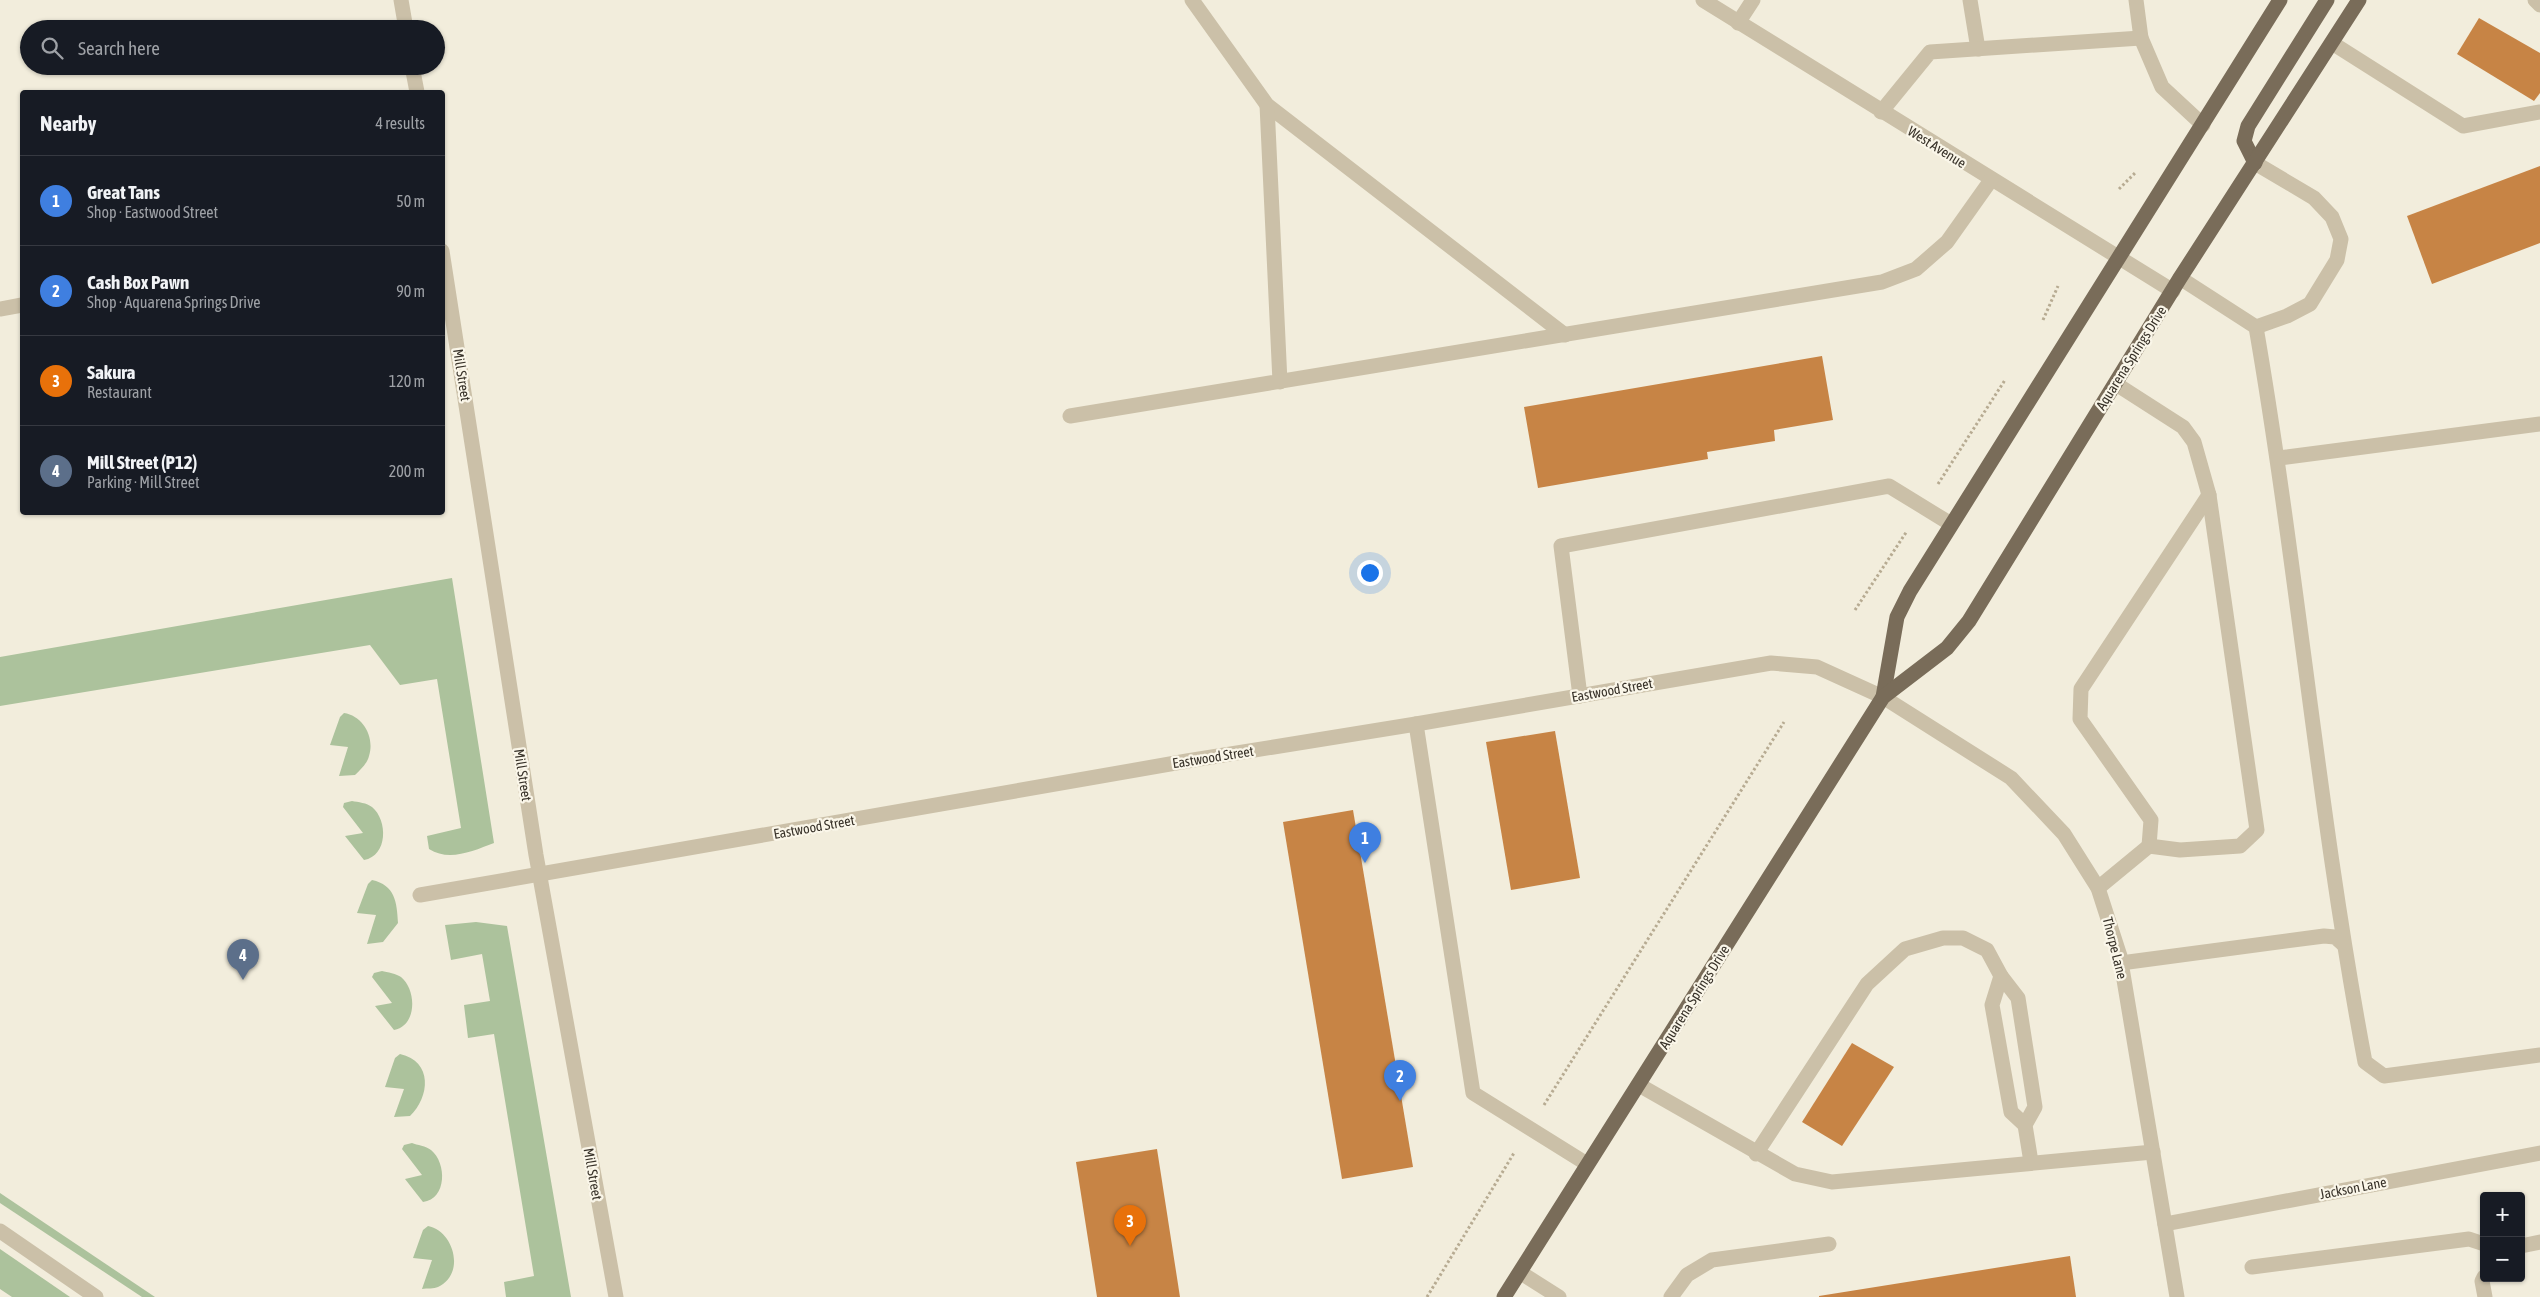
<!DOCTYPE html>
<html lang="en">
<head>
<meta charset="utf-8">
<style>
  :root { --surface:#171b24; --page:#20242c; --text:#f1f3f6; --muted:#9ea1a6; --line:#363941; --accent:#92a6af }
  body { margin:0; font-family:"Asap Condensed",sans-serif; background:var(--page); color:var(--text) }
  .controls { position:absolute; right:15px; bottom:15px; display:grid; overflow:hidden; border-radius:5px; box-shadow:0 1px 4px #0004 }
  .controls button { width:45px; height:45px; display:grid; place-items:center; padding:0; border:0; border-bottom:1px solid var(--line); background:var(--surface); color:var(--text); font:25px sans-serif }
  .you { position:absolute; left:1369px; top:572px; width:18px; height:18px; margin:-12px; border:4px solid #fff; border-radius:50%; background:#1a73e8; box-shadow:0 0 0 8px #1a73e833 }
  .badge { display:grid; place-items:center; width:32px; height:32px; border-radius:50%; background:var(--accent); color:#fff; font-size:16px; font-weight:700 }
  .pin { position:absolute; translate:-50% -41px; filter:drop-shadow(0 1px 2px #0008) }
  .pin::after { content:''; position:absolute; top:26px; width:18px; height:15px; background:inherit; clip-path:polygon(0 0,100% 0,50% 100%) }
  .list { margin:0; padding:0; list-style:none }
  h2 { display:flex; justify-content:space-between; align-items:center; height:65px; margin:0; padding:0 20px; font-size:21px }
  h2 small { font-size:16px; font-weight:400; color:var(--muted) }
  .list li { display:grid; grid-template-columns:32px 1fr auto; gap:15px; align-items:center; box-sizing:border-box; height:90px; padding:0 20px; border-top:1px solid var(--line) }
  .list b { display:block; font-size:19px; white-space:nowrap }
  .list p { margin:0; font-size:16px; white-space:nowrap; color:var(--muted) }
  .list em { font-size:16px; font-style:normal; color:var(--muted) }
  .icon { flex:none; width:28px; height:28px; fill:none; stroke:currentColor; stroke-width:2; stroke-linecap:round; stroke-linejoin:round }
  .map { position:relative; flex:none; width:2540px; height:1297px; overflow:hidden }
  .search { position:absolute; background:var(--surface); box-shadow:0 1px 4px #0004; left:20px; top:20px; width:425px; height:55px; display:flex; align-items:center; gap:12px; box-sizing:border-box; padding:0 18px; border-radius:28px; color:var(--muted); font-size:19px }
  .panel { position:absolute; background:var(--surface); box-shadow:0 1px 4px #0004; left:20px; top:90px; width:425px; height:425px; border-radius:5px }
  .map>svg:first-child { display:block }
</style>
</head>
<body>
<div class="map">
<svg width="2540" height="1297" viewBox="0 0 2540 1297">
  <rect width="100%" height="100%" fill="#f2eddc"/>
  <g fill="#acc29c">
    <path d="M452,578L494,843C473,851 449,862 429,849L427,836L461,828L437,679L400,685L370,645L0,706V657Z"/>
    <path d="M344,713C363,716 375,737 369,756C367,764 360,770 355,775L339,776L348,747L330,745L340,717Z"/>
    <path d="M352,801C358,802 367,803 372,807C388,820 388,856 364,860L345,836L363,833L343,807L344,803Z"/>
    <path d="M372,880C395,885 397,902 398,923L383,942L367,944L376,915L357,913L368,884Z"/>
    <path d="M476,922L507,926L571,1297H506L504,1282L534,1276L494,1034L468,1038L464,1005L490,1001L482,954L451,960L445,925Z"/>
    <path d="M382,971C387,972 397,974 401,977C417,990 417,1026 394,1030L375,1006L392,1003L372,977L374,973Z"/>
    <path d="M400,1054C433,1061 430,1097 410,1116L394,1117L404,1089L385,1087L395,1058Z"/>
    <path d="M412,1143C417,1145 426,1146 431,1150C447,1163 447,1199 423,1202L405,1179L422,1175L402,1149L404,1145Z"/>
    <path d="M0,1193L155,1297H142L0,1203Z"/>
    <path d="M428,1226C454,1231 466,1274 438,1287C434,1289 427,1288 422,1289L432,1260L413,1258L423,1230Z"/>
    <path d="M0,1249L70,1297H12L0,1289Z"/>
  </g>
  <g fill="#c78445">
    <path d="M2479,18L2540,53V93L2534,101L2457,54Z"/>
    <path d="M2540,166V243L2432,284L2407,216Z"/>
    <path d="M1822,356L1833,420L1774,430L1775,441L1707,452L1708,459L1538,488L1524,407Z"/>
    <path d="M1555,731L1580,878L1511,890L1486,742Z"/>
    <path d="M1353,810L1413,1167L1342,1179L1283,822Z"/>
    <path d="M1852,1043L1894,1067L1842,1146L1802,1122Z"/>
    <path d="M1157,1149L1180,1297H1097L1076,1162Z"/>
    <path d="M2070,1256L2076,1297H1819V1296Z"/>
  </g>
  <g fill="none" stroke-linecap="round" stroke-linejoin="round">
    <g stroke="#b7ab92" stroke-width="3" stroke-dasharray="2.5 2.5" stroke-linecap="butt">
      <path d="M2119,189L2135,173"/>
      <path d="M2043,320L2058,286"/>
      <path d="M1938,484L2005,380"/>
      <path d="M1855,610L1907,531"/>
      <path d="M1544,1105L1784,722"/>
      <path d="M1427,1297L1514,1153"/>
    </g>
    <g stroke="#cbc0a8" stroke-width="15">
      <path d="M401,0L406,29"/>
      <path d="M1192,0L1267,105L1565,335"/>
      <path d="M1703,0L2173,291"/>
      <path d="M1970,0L1978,49"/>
      <path d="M2136,0L2141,38L2162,87L2203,125"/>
      <path d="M2535,0L2540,5"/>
      <path d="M1738,23L1753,0"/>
      <path d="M2332,43L2463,126L2540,112"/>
      <path d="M412,66L417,92"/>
      <path d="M1267,105L1280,382"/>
      <path d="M1881,112L1930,52L2141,38"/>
      <path d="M2255,163L2314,198L2332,217L2341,239L2337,260L2310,304L2287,316L2256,327"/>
      <path d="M442,251L536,855L616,1297"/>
      <path d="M2180,278L2256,327C2298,571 2319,819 2365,1062L2384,1076L2540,1055"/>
      <path d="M0,309L22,305"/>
      <path d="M1070,416L1882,282L1916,269L1947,242L1991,180"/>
      <path d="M2279,458L2540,424"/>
      <path d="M1580,696L1561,546L1889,486L1951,524"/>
      <path d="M1416,724L1473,1093L1587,1164"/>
      <path d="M2149,846L2151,820L2080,719L2081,689L2209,495"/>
      <path d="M2098,888L2149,846L2180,850L2240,846L2257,830L2209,495L2194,442L2183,427L2116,384"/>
      <path d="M420,895L1187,761L1416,724L1771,663L1817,667L1883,697L2011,778L2064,834L2098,888L2120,956L2177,1297"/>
      <path d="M2121,963L2324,936L2335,937L2344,945"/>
      <path d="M2001,976L2018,998L2035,1107L2025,1125L2031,1162"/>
      <path d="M1639,1085L1795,1174L1832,1182L2153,1152"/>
      <path d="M1756,1154L1867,984L1905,949L1943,938H1963L1987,950L2001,976L1992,1005L2011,1112L2025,1125"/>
      <path d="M2165,1224L2540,1153"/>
      <path d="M0,1231L96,1297"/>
      <path d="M2521,1246L2540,1242"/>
      <path d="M2252,1267L2469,1239L2484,1244"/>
      <path d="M1521,1273L1559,1297"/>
      <path d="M2484,1277L2482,1281L2485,1297"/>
      <path d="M1671,1297L1687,1275L1712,1260L1829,1244"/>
    </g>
    <g stroke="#796c59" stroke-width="15">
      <path d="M2255,163L2244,141L2248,126L2327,0"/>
      <path d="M1883,697L1897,617L1910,591L2280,0"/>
      <path d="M1504,1297L1883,697L1947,648L1969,621L2180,278L2359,0"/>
    </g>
  </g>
  <g text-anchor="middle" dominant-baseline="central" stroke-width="4.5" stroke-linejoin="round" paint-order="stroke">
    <g font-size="14" fill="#373128" stroke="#faf6e9">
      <text transform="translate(1937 147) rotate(32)">West Avenue</text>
      <text transform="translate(2131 358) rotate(-58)">Aquarena Springs Drive</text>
      <text transform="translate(462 375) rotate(81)">Mill Street</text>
      <text transform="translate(1612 690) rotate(-10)">Eastwood Street</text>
      <text transform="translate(1213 757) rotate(-9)">Eastwood Street</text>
      <text transform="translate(523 775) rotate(81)">Mill Street</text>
      <text transform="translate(814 827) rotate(-10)">Eastwood Street</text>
      <text transform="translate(2115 948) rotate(76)">Thorpe Lane</text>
      <text transform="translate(1694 997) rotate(-58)">Aquarena Springs Drive</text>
      <text transform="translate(593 1174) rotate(80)">Mill Street</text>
      <text transform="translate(2353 1188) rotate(-11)">Jackson Lane</text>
    </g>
  </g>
</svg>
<div class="controls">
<button>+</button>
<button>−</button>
</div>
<div class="you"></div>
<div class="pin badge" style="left:1365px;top:863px;background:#3f7fe0">1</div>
<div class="pin badge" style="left:1400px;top:1101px;background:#3f7fe0">2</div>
<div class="pin badge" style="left:1130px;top:1246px;background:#e8710a">3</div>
<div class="pin badge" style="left:243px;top:980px;background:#5c6f8a">4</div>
<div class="search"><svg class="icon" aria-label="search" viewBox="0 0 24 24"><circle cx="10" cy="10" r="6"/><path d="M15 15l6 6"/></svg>Search here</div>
<section class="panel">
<h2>Nearby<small>4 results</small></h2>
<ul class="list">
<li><span class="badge" style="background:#3f7fe0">1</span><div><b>Great Tans</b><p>Shop · Eastwood Street</p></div><em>50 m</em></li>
<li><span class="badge" style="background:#3f7fe0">2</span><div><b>Cash Box Pawn</b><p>Shop · Aquarena Springs Drive</p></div><em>90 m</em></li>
<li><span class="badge" style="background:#e8710a">3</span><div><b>Sakura</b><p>Restaurant</p></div><em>120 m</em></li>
<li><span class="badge" style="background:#5c6f8a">4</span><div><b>Mill Street (P12)</b><p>Parking · Mill Street</p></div><em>200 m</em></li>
</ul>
</section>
</div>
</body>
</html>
